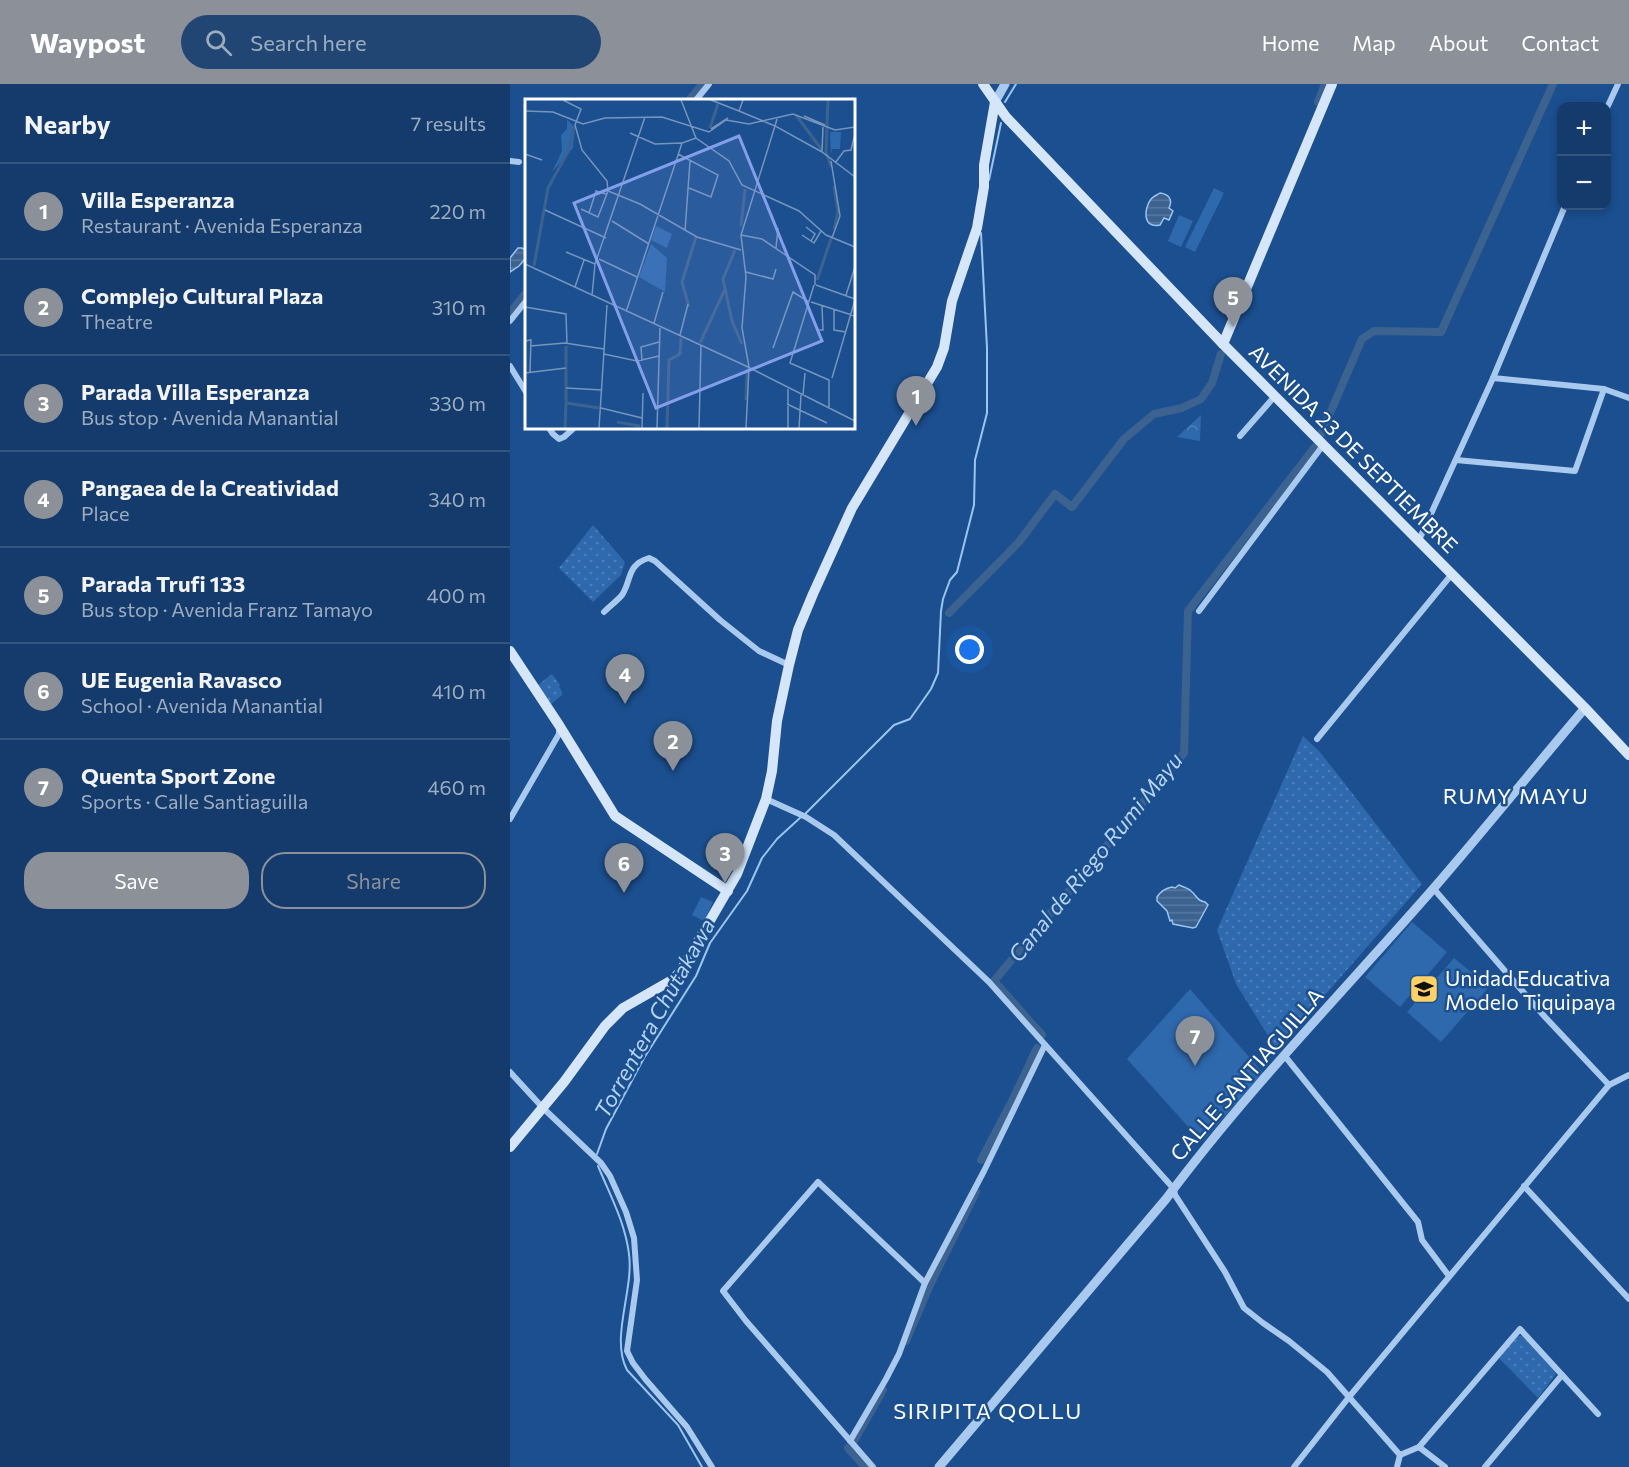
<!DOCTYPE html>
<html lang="en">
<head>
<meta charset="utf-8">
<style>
  :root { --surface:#143b6b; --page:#214673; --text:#f1f3f6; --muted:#9dadc1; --line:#33557e; --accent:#8c9099 }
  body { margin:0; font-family:Commissioner,sans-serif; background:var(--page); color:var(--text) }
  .controls { position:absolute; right:18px; top:18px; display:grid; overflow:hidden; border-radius:12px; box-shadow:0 3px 9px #0003 }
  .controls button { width:54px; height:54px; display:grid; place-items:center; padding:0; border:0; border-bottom:2px solid var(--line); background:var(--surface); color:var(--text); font:30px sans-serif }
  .you { position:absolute; left:460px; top:566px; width:21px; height:21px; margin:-15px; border:4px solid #fff; border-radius:50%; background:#1a73e8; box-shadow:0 0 0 9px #1a73e833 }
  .badge { display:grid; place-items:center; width:39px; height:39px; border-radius:50%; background:var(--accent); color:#fff; font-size:20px; font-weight:700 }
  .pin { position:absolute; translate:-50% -50px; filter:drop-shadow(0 2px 3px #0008) }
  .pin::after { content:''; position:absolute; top:32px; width:21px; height:18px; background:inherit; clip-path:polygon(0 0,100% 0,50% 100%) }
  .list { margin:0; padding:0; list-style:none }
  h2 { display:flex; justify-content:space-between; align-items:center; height:78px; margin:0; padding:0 24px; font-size:26px }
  h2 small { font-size:20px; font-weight:400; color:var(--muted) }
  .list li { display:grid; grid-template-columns:39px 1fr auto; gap:18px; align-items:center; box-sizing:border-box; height:96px; padding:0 24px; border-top:2px solid var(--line) }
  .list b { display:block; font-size:22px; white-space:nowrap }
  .list p { margin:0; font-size:20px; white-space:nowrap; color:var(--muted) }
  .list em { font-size:20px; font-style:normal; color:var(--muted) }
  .actions { display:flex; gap:12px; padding:18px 24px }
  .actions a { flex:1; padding:14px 0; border:2px solid var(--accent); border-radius:24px; text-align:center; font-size:21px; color:var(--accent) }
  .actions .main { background:var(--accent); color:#fff }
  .icon { flex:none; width:33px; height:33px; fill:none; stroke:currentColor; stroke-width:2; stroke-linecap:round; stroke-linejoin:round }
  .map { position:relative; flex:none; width:1119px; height:1383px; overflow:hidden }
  header { display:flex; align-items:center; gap:36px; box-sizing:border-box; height:84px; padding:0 30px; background:var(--accent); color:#fff }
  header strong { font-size:28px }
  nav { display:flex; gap:33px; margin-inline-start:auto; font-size:21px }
  .search { width:420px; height:54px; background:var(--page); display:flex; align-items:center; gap:15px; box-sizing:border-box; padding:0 21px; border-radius:33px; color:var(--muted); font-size:22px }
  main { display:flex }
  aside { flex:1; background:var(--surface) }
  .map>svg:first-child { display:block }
</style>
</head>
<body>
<header>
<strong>Waypost</strong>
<div class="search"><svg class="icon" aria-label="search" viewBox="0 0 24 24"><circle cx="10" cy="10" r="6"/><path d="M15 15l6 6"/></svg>Search here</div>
<nav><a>Home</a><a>Map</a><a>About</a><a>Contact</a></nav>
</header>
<main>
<aside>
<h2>Nearby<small>7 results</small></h2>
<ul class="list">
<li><span class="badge">1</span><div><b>Villa Esperanza</b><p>Restaurant · Avenida Esperanza</p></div><em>220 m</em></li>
<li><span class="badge">2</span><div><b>Complejo Cultural Plaza</b><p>Theatre</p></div><em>310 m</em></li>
<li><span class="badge">3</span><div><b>Parada Villa Esperanza</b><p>Bus stop · Avenida Manantial</p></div><em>330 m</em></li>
<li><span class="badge">4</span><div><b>Pangaea de la Creatividad</b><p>Place</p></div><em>340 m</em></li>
<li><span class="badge">5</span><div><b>Parada Trufi 133</b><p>Bus stop · Avenida Franz Tamayo</p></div><em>400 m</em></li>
<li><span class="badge">6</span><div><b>UE Eugenia Ravasco</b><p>School · Avenida Manantial</p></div><em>410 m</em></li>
<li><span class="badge">7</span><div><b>Quenta Sport Zone</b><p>Sports · Calle Santiaguilla</p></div><em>460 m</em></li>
</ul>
<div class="actions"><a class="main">Save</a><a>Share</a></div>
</aside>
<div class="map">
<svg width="1119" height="1383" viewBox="0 0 1119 1383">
  <defs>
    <pattern id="grass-dots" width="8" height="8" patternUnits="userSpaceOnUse" patternTransform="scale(1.5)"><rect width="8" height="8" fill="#2e69ad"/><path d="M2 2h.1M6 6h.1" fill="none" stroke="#4d80b9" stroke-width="1.8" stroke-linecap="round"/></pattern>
    <pattern id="forest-crowns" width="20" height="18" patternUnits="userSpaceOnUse" patternTransform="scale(1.5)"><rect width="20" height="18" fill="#2e69ad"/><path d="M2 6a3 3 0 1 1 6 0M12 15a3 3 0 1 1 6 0" fill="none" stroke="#4d80b9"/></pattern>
    <pattern id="water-rules" width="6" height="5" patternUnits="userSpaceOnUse" patternTransform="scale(1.5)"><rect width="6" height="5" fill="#3c6290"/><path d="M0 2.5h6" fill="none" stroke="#597aa1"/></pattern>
  </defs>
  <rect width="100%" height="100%" fill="#1b4f8f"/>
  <g fill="url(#grass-dots)">
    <path d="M83,441L115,478L111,491L83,518L49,484Z"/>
    <path d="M42,590L50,601L49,603L52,607V611L41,620L28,601Z"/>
    <path d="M793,652L809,667L829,692L912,800L767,966L726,900L707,846Z"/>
    <path d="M1008,1252H1012L1044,1286L1046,1290L1028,1314L989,1274Z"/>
  </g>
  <path fill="url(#forest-crowns)" d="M691,331L690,357L667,353Z"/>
  <g fill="#2e69ad">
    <path d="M704,104L714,109L685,168L675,163Z"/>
    <path d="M669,131L683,137L671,163L658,157Z"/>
    <path d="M191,813L203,818L194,837L182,831Z"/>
    <path d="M902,838L937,868L890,923L855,893Z"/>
    <path d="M944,874L979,903L931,958L897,928Z"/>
    <path d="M680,905L753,989L692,1058L617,975Z"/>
  </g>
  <g fill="url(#water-rules)" stroke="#9cc4f0" stroke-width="1.5">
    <path d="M650,109C659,110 663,116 659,124L663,127L659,136L654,134L650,141C632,145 634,124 641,115C644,112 647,111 650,109Z"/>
    <path d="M8,164H12L16,167V174L9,182L0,188V174Z"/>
    <path d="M669,801C673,803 678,804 681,807C687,812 687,817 695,818L698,821L686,843L683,844L663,840L662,836L660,837L657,827L647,817V813C651,807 656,804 662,803L665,804Z"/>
  </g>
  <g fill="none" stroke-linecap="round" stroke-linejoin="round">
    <g stroke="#9cc4f0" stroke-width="2">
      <path d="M495,18L506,0"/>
      <path d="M479,96L491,39"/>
      <path d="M295,730L384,641L400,635L421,605L428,589L431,527L433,515L440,496L447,488L464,421L465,376L477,329V264L471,149"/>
      <path d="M87,1070L96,1045L134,974L186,892L200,859L237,807L252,774L267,755L291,733"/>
      <path d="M88,1082C100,1111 115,1138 119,1170C124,1206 100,1254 117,1286L168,1341L192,1383"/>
    </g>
    <g stroke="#3c6290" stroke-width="8">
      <path d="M808,18L815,0"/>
      <path d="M811,350L852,255L864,247L931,248L1043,0"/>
      <path d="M439,529L509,458L545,410L562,423L614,355L644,330L672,324L691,315L702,299L711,270"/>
      <path d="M532,951L484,897L674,669L678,527L805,363"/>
      <path d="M471,1076L502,1017L527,964"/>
      <path d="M396,1257L420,1201L466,1108"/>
      <path d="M344,1357L373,1306"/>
      <path d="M338,1364L355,1383"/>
    </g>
    <g stroke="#3c6290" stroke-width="12">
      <path d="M182,16L195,0"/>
      <path d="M0,232L16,212"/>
    </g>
    <g stroke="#a9c9ee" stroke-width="6">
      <path d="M186,16L199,0"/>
      <path d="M1096,26L1108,0"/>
      <path d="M0,77L9,78"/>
      <path d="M0,237L16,217"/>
      <path d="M0,282L16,308"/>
      <path d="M983,294L1094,305L1119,314"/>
      <path d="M39,344L43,350L49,355L54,353L64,344"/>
      <path d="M730,352L765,312"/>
      <path d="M946,376L1065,387L1094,305"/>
      <path d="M909,456L983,294L1055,122"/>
      <path d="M689,527L814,360"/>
      <path d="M94,528C100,522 107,517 112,511C122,496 116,481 139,474L145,477L210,536L249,567L279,581"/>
      <path d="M807,655L942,490"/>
      <path d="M256,715L296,733L324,751L479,898L664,1105L665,1111L715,1188L734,1224L753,1239L779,1257L817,1288L890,1371L887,1383"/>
      <path d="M0,735L49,650V645"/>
      <path d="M923,804L1035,933L1099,1001"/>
      <path d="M774,971L908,1138L912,1156L939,1192"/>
      <path d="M0,988L33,1024L91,1079L100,1092L116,1128L124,1154L127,1196L117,1267L123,1279L136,1296L177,1343L202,1383"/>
      <path d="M1014,1102L1119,1215"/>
      <path d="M340,1357L376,1295L389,1270L415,1199L474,1087L535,961"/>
      <path d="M909,1363L935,1383"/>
      <path d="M890,1371L909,1363L1010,1245L1088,1330"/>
      <path d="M363,1383L236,1237L213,1207L308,1098L415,1199"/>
      <path d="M784,1383L839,1313L1099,1001L1119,991"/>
      <path d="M975,1383L1052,1291"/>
    </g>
    <g stroke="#a9c9ee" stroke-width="9">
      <path d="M485,18L495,0"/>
      <path d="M429,1383L656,1115C738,1005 833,908 923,805C975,745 1024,684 1075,624"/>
    </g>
    <g stroke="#d6e6fa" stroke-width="10">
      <path d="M473,0L496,33L713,260L1075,624L1119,671"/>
      <path d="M713,260L822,0"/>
      <path d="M0,567L49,641L105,732L218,807"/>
      <path d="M0,1063L54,998L95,942L113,924L162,896L170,888L227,790L256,715L262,687L267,637L279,581L288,546L303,510L342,424L427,283L434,264L442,217L467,144L474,103V81L485,18"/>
    </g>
  </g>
  <defs>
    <g id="school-square" transform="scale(1.5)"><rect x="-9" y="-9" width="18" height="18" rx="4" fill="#ffd166" stroke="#1b4f8f"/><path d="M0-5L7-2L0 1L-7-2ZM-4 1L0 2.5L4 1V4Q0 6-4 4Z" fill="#111"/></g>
  </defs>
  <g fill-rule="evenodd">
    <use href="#school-square" x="914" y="905"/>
  </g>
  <g text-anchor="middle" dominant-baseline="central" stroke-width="5" stroke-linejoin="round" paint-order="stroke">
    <g font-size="21" fill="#fff" stroke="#1b4f8f">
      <text transform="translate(844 364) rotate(45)">AVENIDA 23 DE SEPTIEMBRE</text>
      <text transform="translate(736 990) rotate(-49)">CALLE SANTIAGUILLA</text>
    </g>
    <g font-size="21" fill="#fff" stroke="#1b4f8f" text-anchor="start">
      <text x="935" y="893">Unidad Educativa<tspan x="935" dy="24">Modelo Tiquipaya</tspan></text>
    </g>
    <g font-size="22" letter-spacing="1.5" fill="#fff" stroke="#1b4f8f">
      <text x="1006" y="711">RUMY MAYU</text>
      <text x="478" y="1326">SIRIPITA QOLLU</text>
    </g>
    <g font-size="22" font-style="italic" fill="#b5d3f5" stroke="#1b4f8f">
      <text transform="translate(585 773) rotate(-51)">Canal de Riego Rumi Mayu</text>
      <text transform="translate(144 934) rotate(-61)">Torrentera Chutakawa</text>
    </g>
  </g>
  <g transform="translate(15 15)">
    <rect width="330" height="330" fill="#1b4f8f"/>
    <path d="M126,145L142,159L140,193L114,178Z" fill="#2e69ad"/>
    <path d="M42,21L50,28L48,49L27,73L37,52L36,36L42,30Z" fill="#2e69ad"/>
    <path d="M305,33H316L315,50H307L306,56ZM131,127L147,135L142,149L126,141Z" fill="#2e69ad"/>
    <path fill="none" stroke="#3c6290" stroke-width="3" d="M303,1L301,53L306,68M271,16L297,51M185,29L193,5M216,127L220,90M309,130L313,113L309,87M210,151L198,180L207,222L217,245M9,167L23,89L44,51L49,27M292,181L307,137M164,208L157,183L171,138M175,244L200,190M41,247V304L74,309M221,301L222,270M92,323L115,327M40,329L41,304M142,329L144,261L155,255L156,239"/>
    <path fill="none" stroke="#7695bc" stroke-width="1.5" d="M38,1L56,10L50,26L57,51L82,82L83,92L115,105L172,138L216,151M156,1L171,39L204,62L217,86L274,112L301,136L330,148M186,1L214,12M218,1L214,12L250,27L216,136L221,178L217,229L224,268M0,12L28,13L58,25L80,19L137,18L184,33L201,21L224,25L268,15L310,31L330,28M279,17L300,26M252,20L250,27L297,53L330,78M186,30L203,19M105,34L130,45L157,44M297,53L298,28M0,55L17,61M153,55L193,76L186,98L164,89M306,62L315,117L307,139M310,64L319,52L326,51L330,35M56,110L73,118L83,92M20,111L81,139M64,114L71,92L81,95M87,122L124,145M281,128L290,135L286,142M160,132L165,62M216,136L237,140L290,176V186M277,136L289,144L296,132M251,149L253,129M41,153L70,165M74,160L112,178M0,165L221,267L330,322M70,165L120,18M221,173L248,180L251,170M289,186L265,264L304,281V309M291,186L330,200M50,188L59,161M321,196L330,168M67,197L70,165M286,203L330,217M0,208L41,215L42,245M309,210V231L321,233M101,213L157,44L171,39M129,224L138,193M291,231H298L297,207M155,236L163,205M0,242L6,241L5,273M5,247L40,244L79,250M248,249L268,193L284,203M79,255L112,262L134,257M117,262L116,248L134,243M0,274L41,269M307,279L330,201M41,289L77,291M263,290V329M278,296L280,274M262,305L302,324M76,309L117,319M74,329L82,206M117,329L118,294M132,329L135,229M174,329L176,246M221,329L224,269M274,329L276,296"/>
    <path fill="#839eea" fill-opacity="0.15" stroke="#839eea" stroke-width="3" d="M214,37L297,242L131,309L49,104Z"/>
    <rect width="330" height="330" fill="none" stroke="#fff" stroke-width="3"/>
  </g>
</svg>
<div class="controls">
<button>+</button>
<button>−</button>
</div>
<div class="you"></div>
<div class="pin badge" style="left:406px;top:342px">1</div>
<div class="pin badge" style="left:163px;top:687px">2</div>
<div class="pin badge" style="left:215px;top:799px">3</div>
<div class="pin badge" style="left:115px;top:620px">4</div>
<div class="pin badge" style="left:723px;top:243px">5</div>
<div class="pin badge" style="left:114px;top:809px">6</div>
<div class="pin badge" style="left:685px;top:982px">7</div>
</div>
</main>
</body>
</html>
